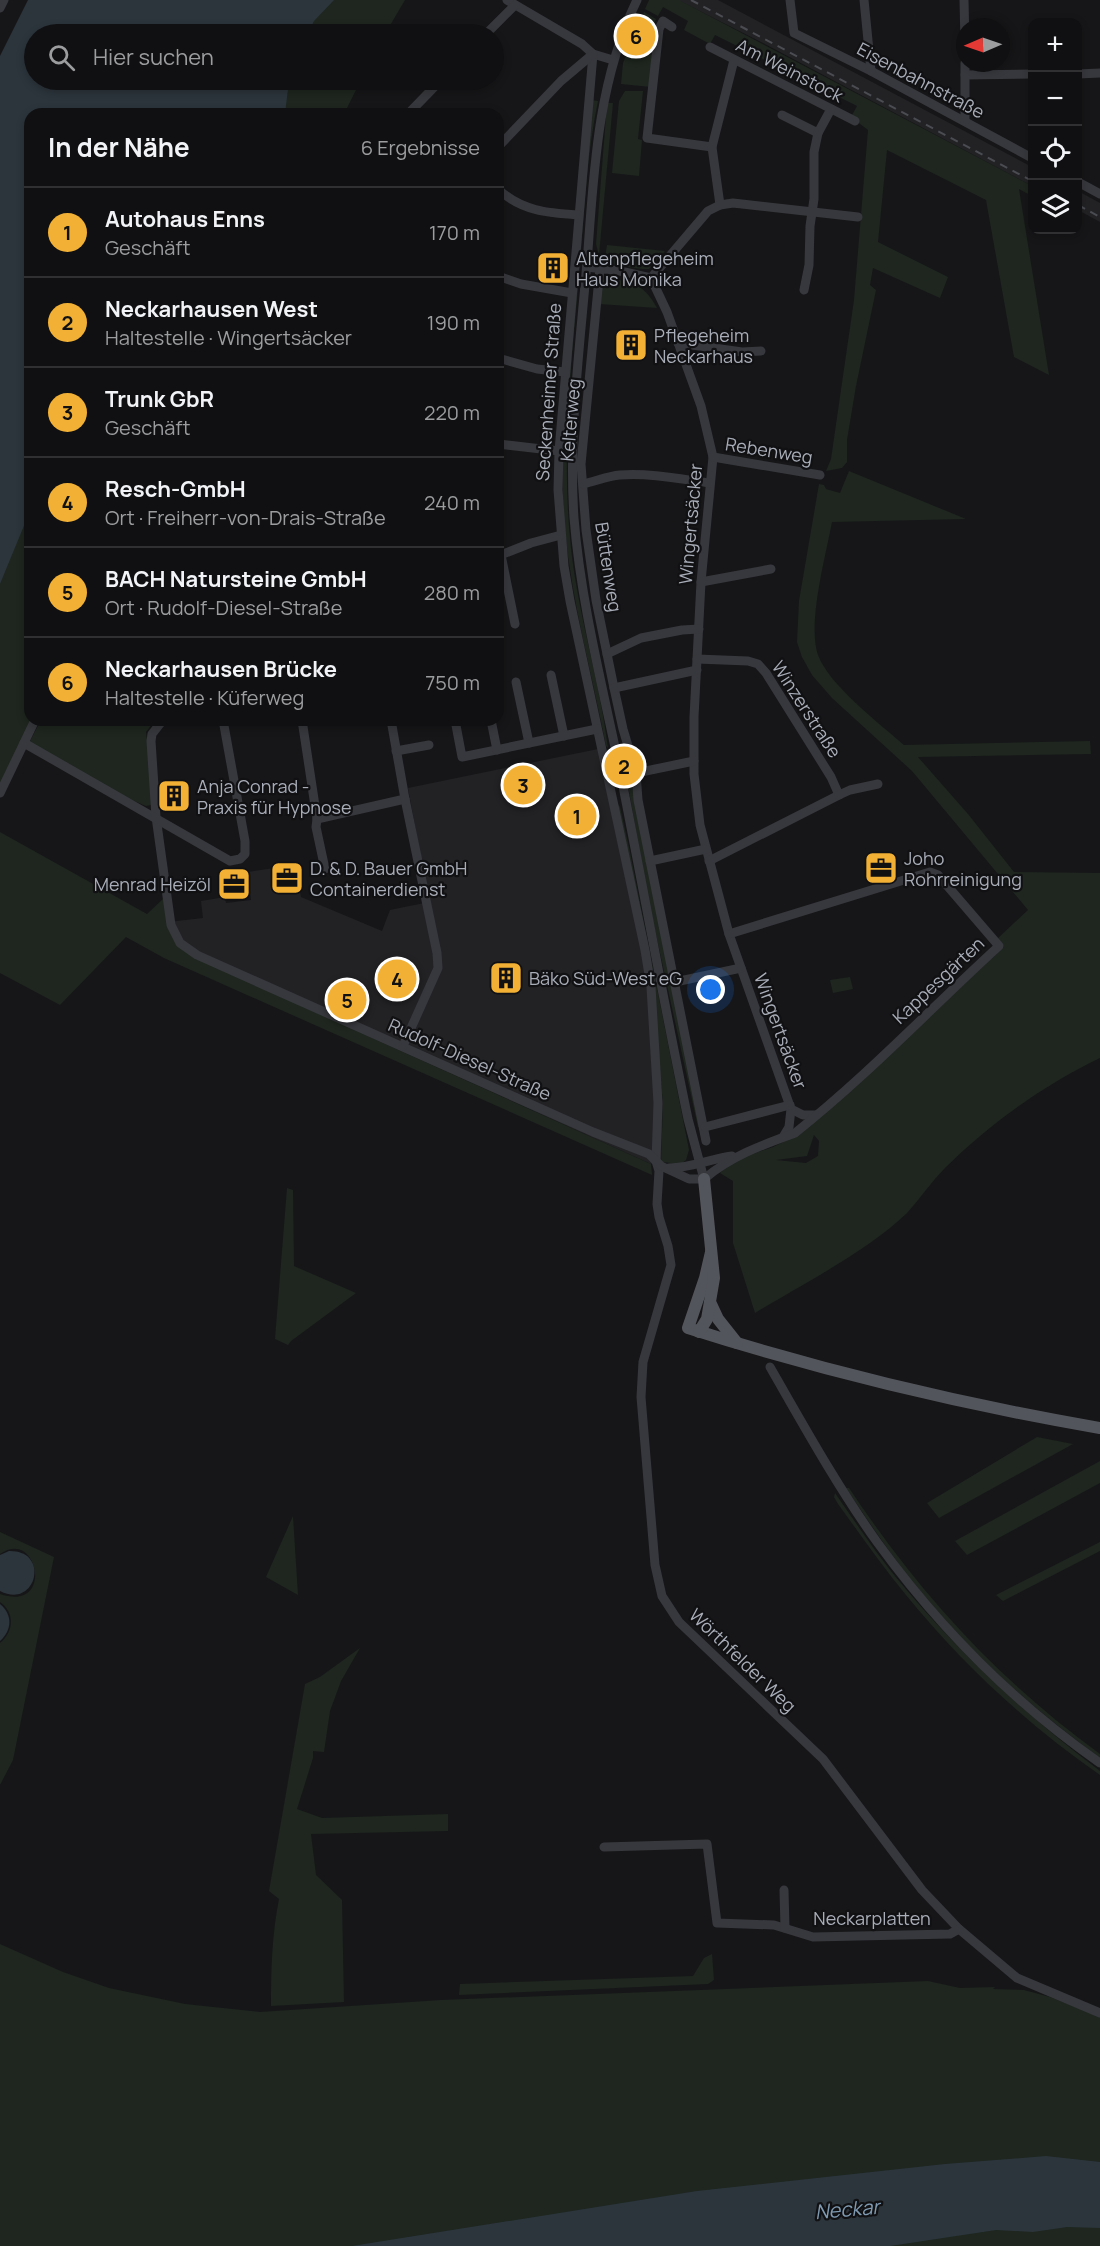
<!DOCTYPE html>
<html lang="de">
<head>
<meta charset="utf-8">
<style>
  :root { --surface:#101012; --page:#19191b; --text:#f1f3f6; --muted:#9c9d9f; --line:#303032; --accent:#f2b134 }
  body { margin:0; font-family:Manrope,sans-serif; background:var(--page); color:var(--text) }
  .controls { position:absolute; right:18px; top:18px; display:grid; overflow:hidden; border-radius:12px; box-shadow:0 3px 9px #0003 }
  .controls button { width:54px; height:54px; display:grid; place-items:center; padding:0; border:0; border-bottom:2px solid var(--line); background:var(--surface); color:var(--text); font:30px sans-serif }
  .compass { position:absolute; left:956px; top:18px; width:54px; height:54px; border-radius:50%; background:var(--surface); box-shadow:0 3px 9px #0003; rotate:268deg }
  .you { position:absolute; left:711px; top:990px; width:21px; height:21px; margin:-15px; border:4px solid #fff; border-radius:50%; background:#1a73e8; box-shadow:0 0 0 9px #1a73e833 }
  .badge { display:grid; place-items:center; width:39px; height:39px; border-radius:50%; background:var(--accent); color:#111; font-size:20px; font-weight:700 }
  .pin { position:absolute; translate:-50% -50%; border:3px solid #fff; box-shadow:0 2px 6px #0006 }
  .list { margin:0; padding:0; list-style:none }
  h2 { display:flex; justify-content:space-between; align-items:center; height:78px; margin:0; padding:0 24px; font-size:26px }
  h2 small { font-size:20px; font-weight:400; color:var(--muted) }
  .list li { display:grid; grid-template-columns:39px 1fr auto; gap:18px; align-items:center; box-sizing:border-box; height:90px; padding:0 24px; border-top:2px solid var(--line) }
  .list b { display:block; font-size:22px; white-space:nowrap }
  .list p { margin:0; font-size:20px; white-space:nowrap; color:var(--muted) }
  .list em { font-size:20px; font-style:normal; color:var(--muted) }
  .icon { flex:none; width:33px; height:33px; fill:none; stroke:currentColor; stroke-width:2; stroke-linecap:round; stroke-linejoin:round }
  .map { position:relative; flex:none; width:1100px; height:2246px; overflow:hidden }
  .search { position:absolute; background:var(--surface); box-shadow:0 3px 9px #0003; left:24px; top:24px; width:480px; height:66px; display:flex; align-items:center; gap:15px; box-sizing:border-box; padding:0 21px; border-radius:33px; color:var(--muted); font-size:22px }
  .panel { position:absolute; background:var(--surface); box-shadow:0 3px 9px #0003; left:24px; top:108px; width:480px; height:618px; border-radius:18px }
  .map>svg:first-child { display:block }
</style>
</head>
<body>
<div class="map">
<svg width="1100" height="2246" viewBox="0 0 1100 2246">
  <rect width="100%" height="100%" fill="#161618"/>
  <g fill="#222225">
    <path d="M678,0H718L1032,167V186L765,44Z"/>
    <path d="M1078,191L1100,203V222L1078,210Z"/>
    <path d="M598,749L648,952L663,1103L661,1162L651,1164L204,962L187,953L168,922L203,918L201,901L225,897L226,903L251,900L248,872L295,865L301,897L382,931L390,910L429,902L408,788Z"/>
  </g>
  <g fill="#1e261f" fill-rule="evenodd">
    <path d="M95,0H405L385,34H77Z"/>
    <path d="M649,0H679L1032,186V196L1019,189L1049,375L1014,357L986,200L887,150L878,242L948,277L940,298L873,268L870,285L876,290L856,386L847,440V462L842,468L826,471L831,459L854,300L868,130L851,117L857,106L715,35L710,44L684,30L688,21L663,7L658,16L645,9Z"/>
    <path d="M644,12L656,19L653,25L656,38H649L647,54L653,55L651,87L621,84L623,63Z"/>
    <path d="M55,80H361L344,114H37Z"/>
    <path d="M625,91H643L638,139L642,140L639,176L612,173L619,101Z"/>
    <path d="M591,100L598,101C586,158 584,218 579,276C571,367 561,457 571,548C578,615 600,681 608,748L606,746C592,674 572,603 565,530C562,503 563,475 562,448Z"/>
    <path d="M607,103H613L599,255L596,244Z"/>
    <path d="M30,131L31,720L0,784V203Z"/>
    <path d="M607,245L665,251L649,269H642L604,263Z"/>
    <path d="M612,279C636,282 645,287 657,308L599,304L602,280Z"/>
    <path d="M849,471L966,519L832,522C826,555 807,624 818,655C829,685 879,723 904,745L1090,741L1091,754L918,757L968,814L1014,872L1100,873V1058C1044,1085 989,1124 945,1168C931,1182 920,1199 907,1213C868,1251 801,1285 755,1313L733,1243V1181L720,1173L734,1160L773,1147L796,1136L836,1103L1004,947L997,939L1028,910L912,771L832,698L812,675L802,657L797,642L799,601L819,484L824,485L826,489L840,493ZM814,1135L819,1141L818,1156L806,1163L776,1160L807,1156Z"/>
    <path d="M41,720H155L146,732L154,800L151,805L146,806L132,800L28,745Z"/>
    <path d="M630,775L702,1127H698L648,898L627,780Z"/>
    <path d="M614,799L620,807L630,852L689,1150L686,1160L681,1164L661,1162L663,1103L648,952Z"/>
    <path d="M0,832L147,914L164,898L170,931L204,962L651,1164L652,1175L164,958L126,937L60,1005L0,973Z"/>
    <path d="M850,977L853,989L833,993L830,980Z"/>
    <path d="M287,1188L293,1190L294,1266L356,1293L291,1341L288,1345L275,1339Z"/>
    <path d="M1037,1437L1073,1444L939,1518L927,1503Z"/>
    <path d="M1100,1461V1483L967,1555L955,1541Z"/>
    <path d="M846,1488H849C920,1594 996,1678 1100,1754V1758C1033,1709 970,1654 918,1589C892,1557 869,1522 846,1488Z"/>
    <path d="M835,1493C854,1520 873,1549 894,1575C955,1649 1023,1713 1100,1771V1775C1028,1725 962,1664 906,1595C882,1566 860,1534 838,1504L834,1497Z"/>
    <path d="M293,1516L298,1595L266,1577Z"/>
    <path d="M0,1532L54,1557L13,1760L0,1785V1643C14,1632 15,1612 0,1602V1594C55,1613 38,1527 0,1554Z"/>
    <path d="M1100,1542V1551L1003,1601L996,1595Z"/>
    <path d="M360,1648L341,1681L330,1711L324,1752L313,1751V1758L297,1809L322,1818L448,1814V1831L311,1834L316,1875L342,1900L344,2002L271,2006C271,1969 272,1934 279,1899L269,1891L305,1684L320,1677Z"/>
    <path d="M0,1944L63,1972L109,1988L185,2004L260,2012L441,2000L928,1981L960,1988L995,1987L993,1989L1024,1990L1050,1997L1100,2017V2246H0Z"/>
    <path d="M712,1954L714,1980L708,1984L459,1995L460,1984L693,1976L704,1958Z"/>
  </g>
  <g fill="#2c353c">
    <path d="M28,0H334L314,21L307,34H34V80H289L285,114H30V511L0,584V56Z"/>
    <path d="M9,1551C51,1550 36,1610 0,1591V1555Z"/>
    <path d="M0,1604C13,1615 12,1630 0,1641Z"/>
    <path d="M1046,2156L1100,2162V2228L1067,2227L1033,2232L996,2230L890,2246H352L697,2191L945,2164Z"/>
  </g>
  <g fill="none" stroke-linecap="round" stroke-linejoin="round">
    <g stroke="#37383d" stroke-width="9">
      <path d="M507,0L582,44L593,54L613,60"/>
      <path d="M637,0C599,78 594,165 588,250C581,339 568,430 574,518C581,604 603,688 620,771C643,887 664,1004 688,1119L704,1179"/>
      <path d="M790,0L794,33L871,71L1032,158"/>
      <path d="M864,0L871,71"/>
      <path d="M964,0L965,43"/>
      <path d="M0,8L4,0"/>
      <path d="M672,27L663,21L659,29L647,138L712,147"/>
      <path d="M486,34L515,5"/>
      <path d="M710,47L855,121"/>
      <path d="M593,54L559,451L558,490L564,566L570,601L645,950L651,987L658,1103L656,1161L659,1171L657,1204L659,1217L668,1246L671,1265L643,1362L641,1397L655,1565L662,1596L679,1622L823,1759L922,1890L959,1929L1017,1978L1100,2013"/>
      <path d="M1078,74L1100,73"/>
      <path d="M965,75L1032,74"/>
      <path d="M408,114L441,80"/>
      <path d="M782,115L818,133L814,152V199L810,226L809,265L804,290"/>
      <path d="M965,121V63"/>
      <path d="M818,133L831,109"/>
      <path d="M498,147L561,81L593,54"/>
      <path d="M1078,182L1100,194"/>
      <path d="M498,189C521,211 548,213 578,215"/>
      <path d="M720,205L712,147L734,60"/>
      <path d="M587,267L620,271L651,278L667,312L701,406L713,457L701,582L694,717V774L700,825L729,934L791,1109L789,1127L783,1137"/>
      <path d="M600,268L581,464L586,530L596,600L614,688L623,729L636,773L638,800L706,1141"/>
      <path d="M498,276L521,284L572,293"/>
      <path d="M651,278L708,211L720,205L733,203L858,217"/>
      <path d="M678,343L742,352L761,351"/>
      <path d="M498,358L537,369L565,372"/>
      <path d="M498,444L559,451"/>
      <path d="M713,457L820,475"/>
      <path d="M583,484C596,481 608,476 620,475C651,473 680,479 710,483"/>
      <path d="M501,555L515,624"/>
      <path d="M498,556L531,543L561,535"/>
      <path d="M701,582L771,569"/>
      <path d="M607,654L641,638L682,630L699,629"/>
      <path d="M697,659L748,661L758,664L766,673L831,777L839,795L709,861"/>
      <path d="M551,675L564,736"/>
      <path d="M516,682L529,743"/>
      <path d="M614,688L697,670"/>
      <path d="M163,720L152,734L151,741L156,817L171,925L180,943L197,955L593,1132L649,1154L661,1166L689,1179H704"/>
      <path d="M302,720L317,819L405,799"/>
      <path d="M391,720L405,799L437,953L438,968L403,1046"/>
      <path d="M455,720L462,757L597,729"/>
      <path d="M491,720L497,750"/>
      <path d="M24,743L230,861L240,859L245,854V841L223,720"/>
      <path d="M396,751L429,745"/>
      <path d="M636,773L694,761"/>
      <path d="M0,793L35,720"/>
      <path d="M839,795L850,790L878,784"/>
      <path d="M317,819L316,827L325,869"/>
      <path d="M650,861L706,849"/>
      <path d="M675,982L741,968"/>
      <path d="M791,1109L803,1115H816"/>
      <path d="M705,1127L790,1105"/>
      <path d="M669,1168C691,1168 710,1159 732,1156"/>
      <path d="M704,1179C731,1156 762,1145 795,1133C867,1076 931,1008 999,946L938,875L930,872L729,934"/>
      <path d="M770,1367C804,1426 837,1486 877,1542C938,1626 1014,1703 1100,1763"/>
      <path d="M604,1847L707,1844L717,1923L774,1925L813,1937L950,1934L959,1929"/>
      <path d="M784,1890L785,1928"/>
    </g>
    <g stroke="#53555c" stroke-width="12">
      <path d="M711,1252L705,1278L688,1328C823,1371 961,1404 1100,1428"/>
      <path d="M711,1304L718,1319L737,1343"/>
      <path d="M699,1332L707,1319L714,1278L704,1179"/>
    </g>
    <g stroke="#4a4c52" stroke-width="2" stroke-dasharray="8 6" stroke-linecap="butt">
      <path d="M691,0L1032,181"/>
      <path d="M1078,205L1100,217"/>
    </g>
  </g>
  <defs>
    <g id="building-square" transform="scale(1.725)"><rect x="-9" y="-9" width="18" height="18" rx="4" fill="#f2b134" stroke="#111113"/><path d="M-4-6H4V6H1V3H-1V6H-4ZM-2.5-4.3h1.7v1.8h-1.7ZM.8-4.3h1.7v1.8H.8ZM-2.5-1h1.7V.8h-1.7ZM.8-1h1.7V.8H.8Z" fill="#111"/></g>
    <g id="office-square" transform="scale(1.725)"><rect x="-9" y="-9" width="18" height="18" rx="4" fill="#f2b134" stroke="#111113"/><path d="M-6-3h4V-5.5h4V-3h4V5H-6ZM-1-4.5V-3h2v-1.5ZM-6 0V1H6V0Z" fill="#111"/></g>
  </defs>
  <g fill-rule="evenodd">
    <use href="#building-square" x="553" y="268"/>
    <use href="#building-square" x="631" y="345"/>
    <use href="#building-square" x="174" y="796"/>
    <use href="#office-square" x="881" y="868"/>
    <use href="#office-square" x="287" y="878"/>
    <use href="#office-square" x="234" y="884"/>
    <use href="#building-square" x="506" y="978"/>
  </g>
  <g text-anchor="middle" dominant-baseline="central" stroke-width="4.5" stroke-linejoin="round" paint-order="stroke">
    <g font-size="18" fill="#a8adb8" stroke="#111113">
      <text transform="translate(790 70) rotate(27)">Am Weinstock</text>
      <text transform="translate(921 80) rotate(28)">Eisenbahnstraße</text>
      <text transform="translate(548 392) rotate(-86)">Seckenheimer Straße</text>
      <text transform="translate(570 420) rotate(-85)">Kelterweg</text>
      <text transform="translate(769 450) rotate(9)">Rebenweg</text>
      <text transform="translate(690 524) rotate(-85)">Wingertsäcker</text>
      <text transform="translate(609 567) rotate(81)">Büttenweg</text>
      <text transform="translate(807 709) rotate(57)">Winzerstraße</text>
      <text transform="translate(938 980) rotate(-43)">Kappesgärten</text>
      <text transform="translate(781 1031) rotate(70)">Wingertsäcker</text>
      <text transform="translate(470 1059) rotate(24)">Rudolf-Diesel-Straße</text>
      <text transform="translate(743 1660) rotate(44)">Wörthfelder Weg</text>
      <text x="872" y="1918">Neckarplatten</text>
    </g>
    <g font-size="18" fill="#a8adb8" stroke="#111113" text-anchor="start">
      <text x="576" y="258">Altenpflegeheim<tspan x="576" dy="21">Haus Monika</tspan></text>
      <text x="654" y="335">Pflegeheim<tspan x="654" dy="21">Neckarhaus</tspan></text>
      <text x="197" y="786">Anja Conrad -<tspan x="197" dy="21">Praxis für Hypnose</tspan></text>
      <text x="904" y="858">Joho<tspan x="904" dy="21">Rohrreinigung</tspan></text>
      <text x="310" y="868">D. &amp; D. Bauer GmbH<tspan x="310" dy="21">Containerdienst</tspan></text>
      <text x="211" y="884" text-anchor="end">Menrad Heizöl</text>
      <text x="529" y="978">Bäko Süd-West eG</text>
    </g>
    <g font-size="20" font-style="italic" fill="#7f9bb3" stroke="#111113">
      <text transform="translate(847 2209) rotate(-5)">Neckar</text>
    </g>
  </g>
</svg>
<div class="controls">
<button>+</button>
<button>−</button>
<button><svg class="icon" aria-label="locate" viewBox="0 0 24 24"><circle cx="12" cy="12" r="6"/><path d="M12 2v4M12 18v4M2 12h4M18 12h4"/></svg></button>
<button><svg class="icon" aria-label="layers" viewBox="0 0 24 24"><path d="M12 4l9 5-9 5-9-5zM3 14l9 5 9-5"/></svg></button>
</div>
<svg class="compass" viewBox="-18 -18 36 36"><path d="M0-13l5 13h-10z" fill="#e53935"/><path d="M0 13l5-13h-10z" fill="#9c9d9f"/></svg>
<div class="you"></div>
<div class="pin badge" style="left:577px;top:816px">1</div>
<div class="pin badge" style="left:624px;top:766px">2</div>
<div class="pin badge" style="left:523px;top:785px">3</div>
<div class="pin badge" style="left:397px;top:979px">4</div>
<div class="pin badge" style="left:347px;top:1000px">5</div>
<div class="pin badge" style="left:636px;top:36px">6</div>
<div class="search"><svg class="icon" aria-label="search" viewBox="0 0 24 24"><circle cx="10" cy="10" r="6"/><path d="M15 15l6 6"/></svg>Hier suchen</div>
<section class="panel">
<h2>In der Nähe<small>6 Ergebnisse</small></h2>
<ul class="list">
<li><span class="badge">1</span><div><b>Autohaus Enns</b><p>Geschäft</p></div><em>170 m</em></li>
<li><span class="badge">2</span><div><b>Neckarhausen West</b><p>Haltestelle · Wingertsäcker</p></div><em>190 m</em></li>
<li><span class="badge">3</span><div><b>Trunk GbR</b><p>Geschäft</p></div><em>220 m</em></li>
<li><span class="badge">4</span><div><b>Resch-GmbH</b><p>Ort · Freiherr-von-Drais-Straße</p></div><em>240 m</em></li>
<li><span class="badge">5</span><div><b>BACH Natursteine GmbH</b><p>Ort · Rudolf-Diesel-Straße</p></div><em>280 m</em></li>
<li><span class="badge">6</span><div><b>Neckarhausen Brücke</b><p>Haltestelle · Küferweg</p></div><em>750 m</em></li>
</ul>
</section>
</div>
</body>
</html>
